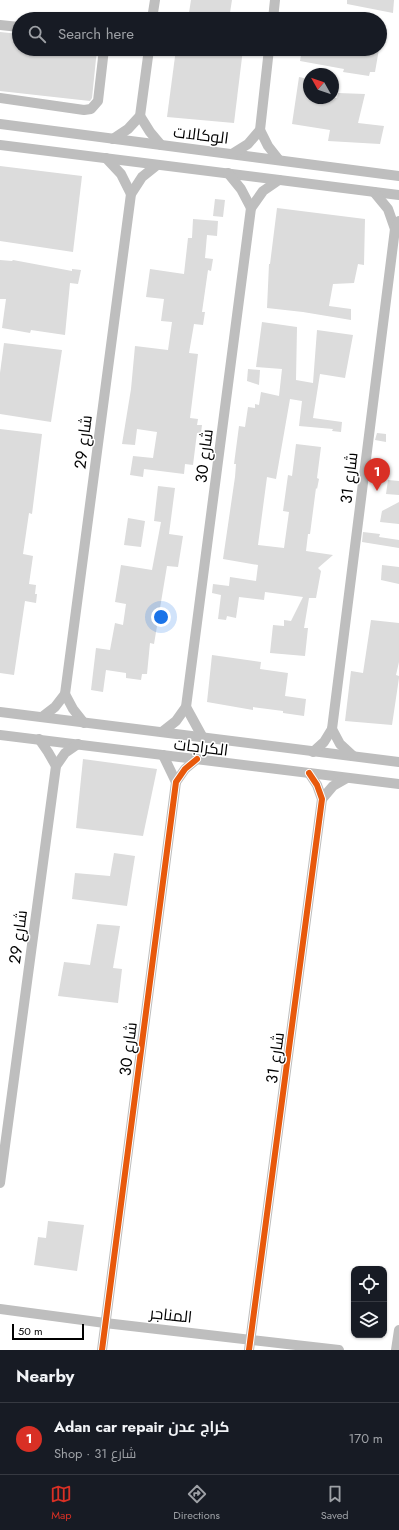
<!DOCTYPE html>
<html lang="en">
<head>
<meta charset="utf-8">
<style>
  :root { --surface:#171b24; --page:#20242c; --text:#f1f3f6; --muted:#9ea1a6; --line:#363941; --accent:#d93025 }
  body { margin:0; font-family:Jost,Cairo,sans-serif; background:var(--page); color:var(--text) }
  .controls { position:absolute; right:12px; bottom:12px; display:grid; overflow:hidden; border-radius:8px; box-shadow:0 1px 3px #0004 }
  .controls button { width:36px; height:36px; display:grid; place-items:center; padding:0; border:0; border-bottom:1px solid var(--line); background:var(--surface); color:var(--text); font:20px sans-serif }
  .compass { position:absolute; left:303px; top:68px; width:36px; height:36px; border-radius:50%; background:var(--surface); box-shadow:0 1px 3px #0004; rotate:310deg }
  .scale { position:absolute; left:12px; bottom:10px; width:72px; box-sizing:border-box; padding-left:4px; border:2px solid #000; border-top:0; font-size:11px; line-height:14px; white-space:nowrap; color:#000; -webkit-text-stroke:3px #fff; paint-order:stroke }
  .you { position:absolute; left:161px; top:617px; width:14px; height:14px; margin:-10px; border:3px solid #fff; border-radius:50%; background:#1a73e8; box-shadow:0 0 0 6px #1a73e833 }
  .badge { display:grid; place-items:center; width:26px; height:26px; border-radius:50%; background:var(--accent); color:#fff; font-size:13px; font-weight:700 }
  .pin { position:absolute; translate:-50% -33px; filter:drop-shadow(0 1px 2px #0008) }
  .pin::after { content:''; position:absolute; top:21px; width:14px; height:12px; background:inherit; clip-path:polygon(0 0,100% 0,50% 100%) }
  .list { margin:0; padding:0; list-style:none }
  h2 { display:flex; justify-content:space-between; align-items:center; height:52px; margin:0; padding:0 16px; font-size:17px }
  h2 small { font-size:13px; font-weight:400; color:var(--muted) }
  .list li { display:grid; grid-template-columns:26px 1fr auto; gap:12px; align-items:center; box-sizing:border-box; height:72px; padding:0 16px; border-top:1px solid var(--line) }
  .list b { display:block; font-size:15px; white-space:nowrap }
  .list p { margin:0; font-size:13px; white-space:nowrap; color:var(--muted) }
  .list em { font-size:13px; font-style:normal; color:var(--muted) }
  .icon { flex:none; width:22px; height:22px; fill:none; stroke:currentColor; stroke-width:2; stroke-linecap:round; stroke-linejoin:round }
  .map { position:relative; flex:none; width:399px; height:1350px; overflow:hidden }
  .search { position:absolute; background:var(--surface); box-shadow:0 1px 3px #0004; left:12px; right:12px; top:12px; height:44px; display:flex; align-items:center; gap:10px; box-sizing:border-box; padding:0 14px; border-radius:22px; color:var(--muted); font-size:15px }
  .sheet { height:124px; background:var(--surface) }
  nav { display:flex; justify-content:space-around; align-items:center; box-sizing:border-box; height:56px; border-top:1px solid var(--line); background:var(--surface); font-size:11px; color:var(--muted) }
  nav a { display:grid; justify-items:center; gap:2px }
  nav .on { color:var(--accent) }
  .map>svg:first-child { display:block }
</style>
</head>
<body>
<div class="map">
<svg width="399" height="1350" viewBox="0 0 399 1350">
  <rect width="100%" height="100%" fill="#fff"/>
  <g fill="#dcdcdc">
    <path d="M191,0H232L229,19H188Z"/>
    <path d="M347,0H394L393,13L347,4Z"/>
    <path d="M0,32L19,34V49H97L92,98L90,101L0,91Z"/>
    <path d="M176,49H243L234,123L167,117Z"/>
    <path d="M302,49H379L375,72H370L369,76L343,72L344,69L300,61Z"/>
    <path d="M299,77L309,79V98H337L338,93L365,94L358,123L384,126L380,144L328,141L330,130L292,124Z"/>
    <path d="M0,166L82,176L73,252L0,241Z"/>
    <path d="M215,199L225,200L223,217L213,216Z"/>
    <path d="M277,208L365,219L364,265L358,264L354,283L333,284L329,306L351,309V320L303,312L267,308L269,264H270Z"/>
    <path d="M193,219L218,221L217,236L207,235L205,258L213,259L211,271L208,270L202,312H205L203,325L194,324L189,353L198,354L190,418L198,419L197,425H202L201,433H197L193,465L185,464L184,474L144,469L143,477L130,475L133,456L153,458L157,432L137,429L135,445L122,444L131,389L135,346L168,350L172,322L161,321L164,299L146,297L150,269L184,274L188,238H192Z"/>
    <path d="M0,260L12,261L13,260L72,271V269L81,270L78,284L70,283L65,335L31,330L30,333L2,328L6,299H0Z"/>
    <path d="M262,322L297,327L296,380L313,383L317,330L353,335L345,378L320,374L313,418L342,422L341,432L332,431L333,429L299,426L302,401L290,399L276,479L267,477L258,545L284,548L289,512L283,511L288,475L292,476L296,444L321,447L317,478L319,479L317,489L316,488L310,534H308L306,551L333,555L318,568L321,571L316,598H309L304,628H308L305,656L270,653L273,625L284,626V620L291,621L303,597L265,592L264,600L239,597L236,618L227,616L226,620L218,619L221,595L212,593L213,584L229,586L230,577L256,581L258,565L223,559L235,477L236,464H234L239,426L245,427L248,407L255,408V404L259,405L261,392L279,396L282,369L256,367Z"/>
    <path d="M4,343L62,350L51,422L0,414V373Z"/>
    <path d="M248,369L260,370L259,385L247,381Z"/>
    <path d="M0,429L42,434L32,514L29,513L23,554L33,556L29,584L36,585L35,594H37L36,603L25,601L14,675L0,673Z"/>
    <path d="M377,433L386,434V442L375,440Z"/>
    <path d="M388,480L399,481V495L386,494Z"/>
    <path d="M158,486L175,488L169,534L183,536L178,567L167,566L154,644L150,643L147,674H142L141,680L126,678V673L106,670L103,692L91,690L96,648L110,650L115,623L123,625L126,604L115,602L121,565L152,570L161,522L154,521Z"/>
    <path d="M399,502V524L380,522L382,511Z"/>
    <path d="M128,518L145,521L141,547L124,545Z"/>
    <path d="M363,532L380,534L379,537L399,540V548L362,542Z"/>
    <path d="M382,565L399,567V584L381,580Z"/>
    <path d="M371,620L399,623V662L396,675L399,676V678L392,725L345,721L351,671L363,673Z"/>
    <path d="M212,655L261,662L260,669L288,673L285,696L306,699L304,716L283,713V711L253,707V710L207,702Z"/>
    <path d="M83,759L157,769L143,836L76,828Z"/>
    <path d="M114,853L135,856L127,906L72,899L75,873L110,876Z"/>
    <path d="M97,924L120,926L113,968L122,969L118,1003L58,996L64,962L90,965Z"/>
    <path d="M48,1221L84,1225L77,1271L34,1265L38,1237L46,1238Z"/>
  </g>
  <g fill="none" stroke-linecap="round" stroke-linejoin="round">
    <g stroke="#bebebe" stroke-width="10">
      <path d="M152,19L155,0"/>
      <path d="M273,19L275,0"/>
      <path d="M0,25L19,27"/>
      <path d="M0,98L84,110L91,109L98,101L104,49"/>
      <path d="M140,116L150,132L161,145"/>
      <path d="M0,124L399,176"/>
      <path d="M260,130L268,146L279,160"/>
      <path d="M113,139L128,129L140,116L149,49"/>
      <path d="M0,145L399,195"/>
      <path d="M232,154L248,144L260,130L269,49"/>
      <path d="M106,158L121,174L131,194"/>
      <path d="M228,173L241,189L251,208"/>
      <path d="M374,192L388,209L395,229"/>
      <path d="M65,694L73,709L84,723"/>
      <path d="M186,707L203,738"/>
      <path d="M0,712L399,762"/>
      <path d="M42,717L55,707L65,694L131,194L142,177L157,165"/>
      <path d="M332,729L340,744L353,756"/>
      <path d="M162,732L176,721L186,707L251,208L263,191L279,180"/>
      <path d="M0,735L399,784"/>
      <path d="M39,739L48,752L56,766"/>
      <path d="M313,752L324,742L332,729L395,229L399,221"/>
      <path d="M163,755L176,782"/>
      <path d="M322,799L333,786L347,778"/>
      <path d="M0,1183L56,766L65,753L78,744"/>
      <path d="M0,1309L105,1323L339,1350"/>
      <path d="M102,1350L176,782L185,769L197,759"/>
      <path d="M249,1350L322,799L317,785L309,773"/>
      <path d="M396,1350L399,1330"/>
    </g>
    <g stroke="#fff" stroke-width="8">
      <g id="cycleway">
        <path d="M102,1350L176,782L185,769L197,759"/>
        <path d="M249,1350L322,799L317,785L309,773"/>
      </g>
    </g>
    <use href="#cycleway" stroke="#e8590c" stroke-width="6"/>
  </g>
  <g text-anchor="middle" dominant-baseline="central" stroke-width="3" stroke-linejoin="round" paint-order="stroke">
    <g font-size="16" fill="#000" stroke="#fff">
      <text transform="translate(201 135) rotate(7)">الوكالات</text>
      <text transform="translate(83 442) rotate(-83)">شارع 29</text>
      <text transform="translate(204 456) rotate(-83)">شارع 30</text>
      <text transform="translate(349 478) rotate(-83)">شارع 31</text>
      <text transform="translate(201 747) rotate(7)">الكراجات</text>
      <text transform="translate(18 937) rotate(-82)">شارع 29</text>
      <text transform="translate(128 1049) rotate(-83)">شارع 30</text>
      <text transform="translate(275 1058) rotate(-82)">شارع 31</text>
      <text transform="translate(171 1315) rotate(6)">المناجر</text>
    </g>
  </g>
</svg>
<div class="controls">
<button><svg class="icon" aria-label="locate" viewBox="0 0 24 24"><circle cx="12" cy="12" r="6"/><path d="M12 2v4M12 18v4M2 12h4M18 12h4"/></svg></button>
<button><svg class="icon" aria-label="layers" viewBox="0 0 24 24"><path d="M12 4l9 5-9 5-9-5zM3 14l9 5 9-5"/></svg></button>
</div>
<svg class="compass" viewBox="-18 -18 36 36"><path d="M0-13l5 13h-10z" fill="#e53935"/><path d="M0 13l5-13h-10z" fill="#9ea1a6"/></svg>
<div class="scale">50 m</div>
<div class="you"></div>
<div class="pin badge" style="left:377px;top:491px">1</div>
<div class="search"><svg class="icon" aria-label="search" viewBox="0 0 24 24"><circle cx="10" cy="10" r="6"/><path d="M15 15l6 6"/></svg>Search here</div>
</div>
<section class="sheet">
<h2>Nearby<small></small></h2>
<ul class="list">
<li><span class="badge">1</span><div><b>Adan car repair كراج عدن</b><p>Shop · شارع 31</p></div><em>170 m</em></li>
</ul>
</section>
<nav>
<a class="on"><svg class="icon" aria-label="map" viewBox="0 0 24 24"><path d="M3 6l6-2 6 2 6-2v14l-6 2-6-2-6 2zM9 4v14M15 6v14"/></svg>Map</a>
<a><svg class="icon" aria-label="directions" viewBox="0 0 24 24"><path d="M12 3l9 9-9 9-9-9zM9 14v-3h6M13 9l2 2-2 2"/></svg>Directions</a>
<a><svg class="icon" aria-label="saved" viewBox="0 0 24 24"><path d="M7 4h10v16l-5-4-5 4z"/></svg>Saved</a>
</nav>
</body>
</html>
